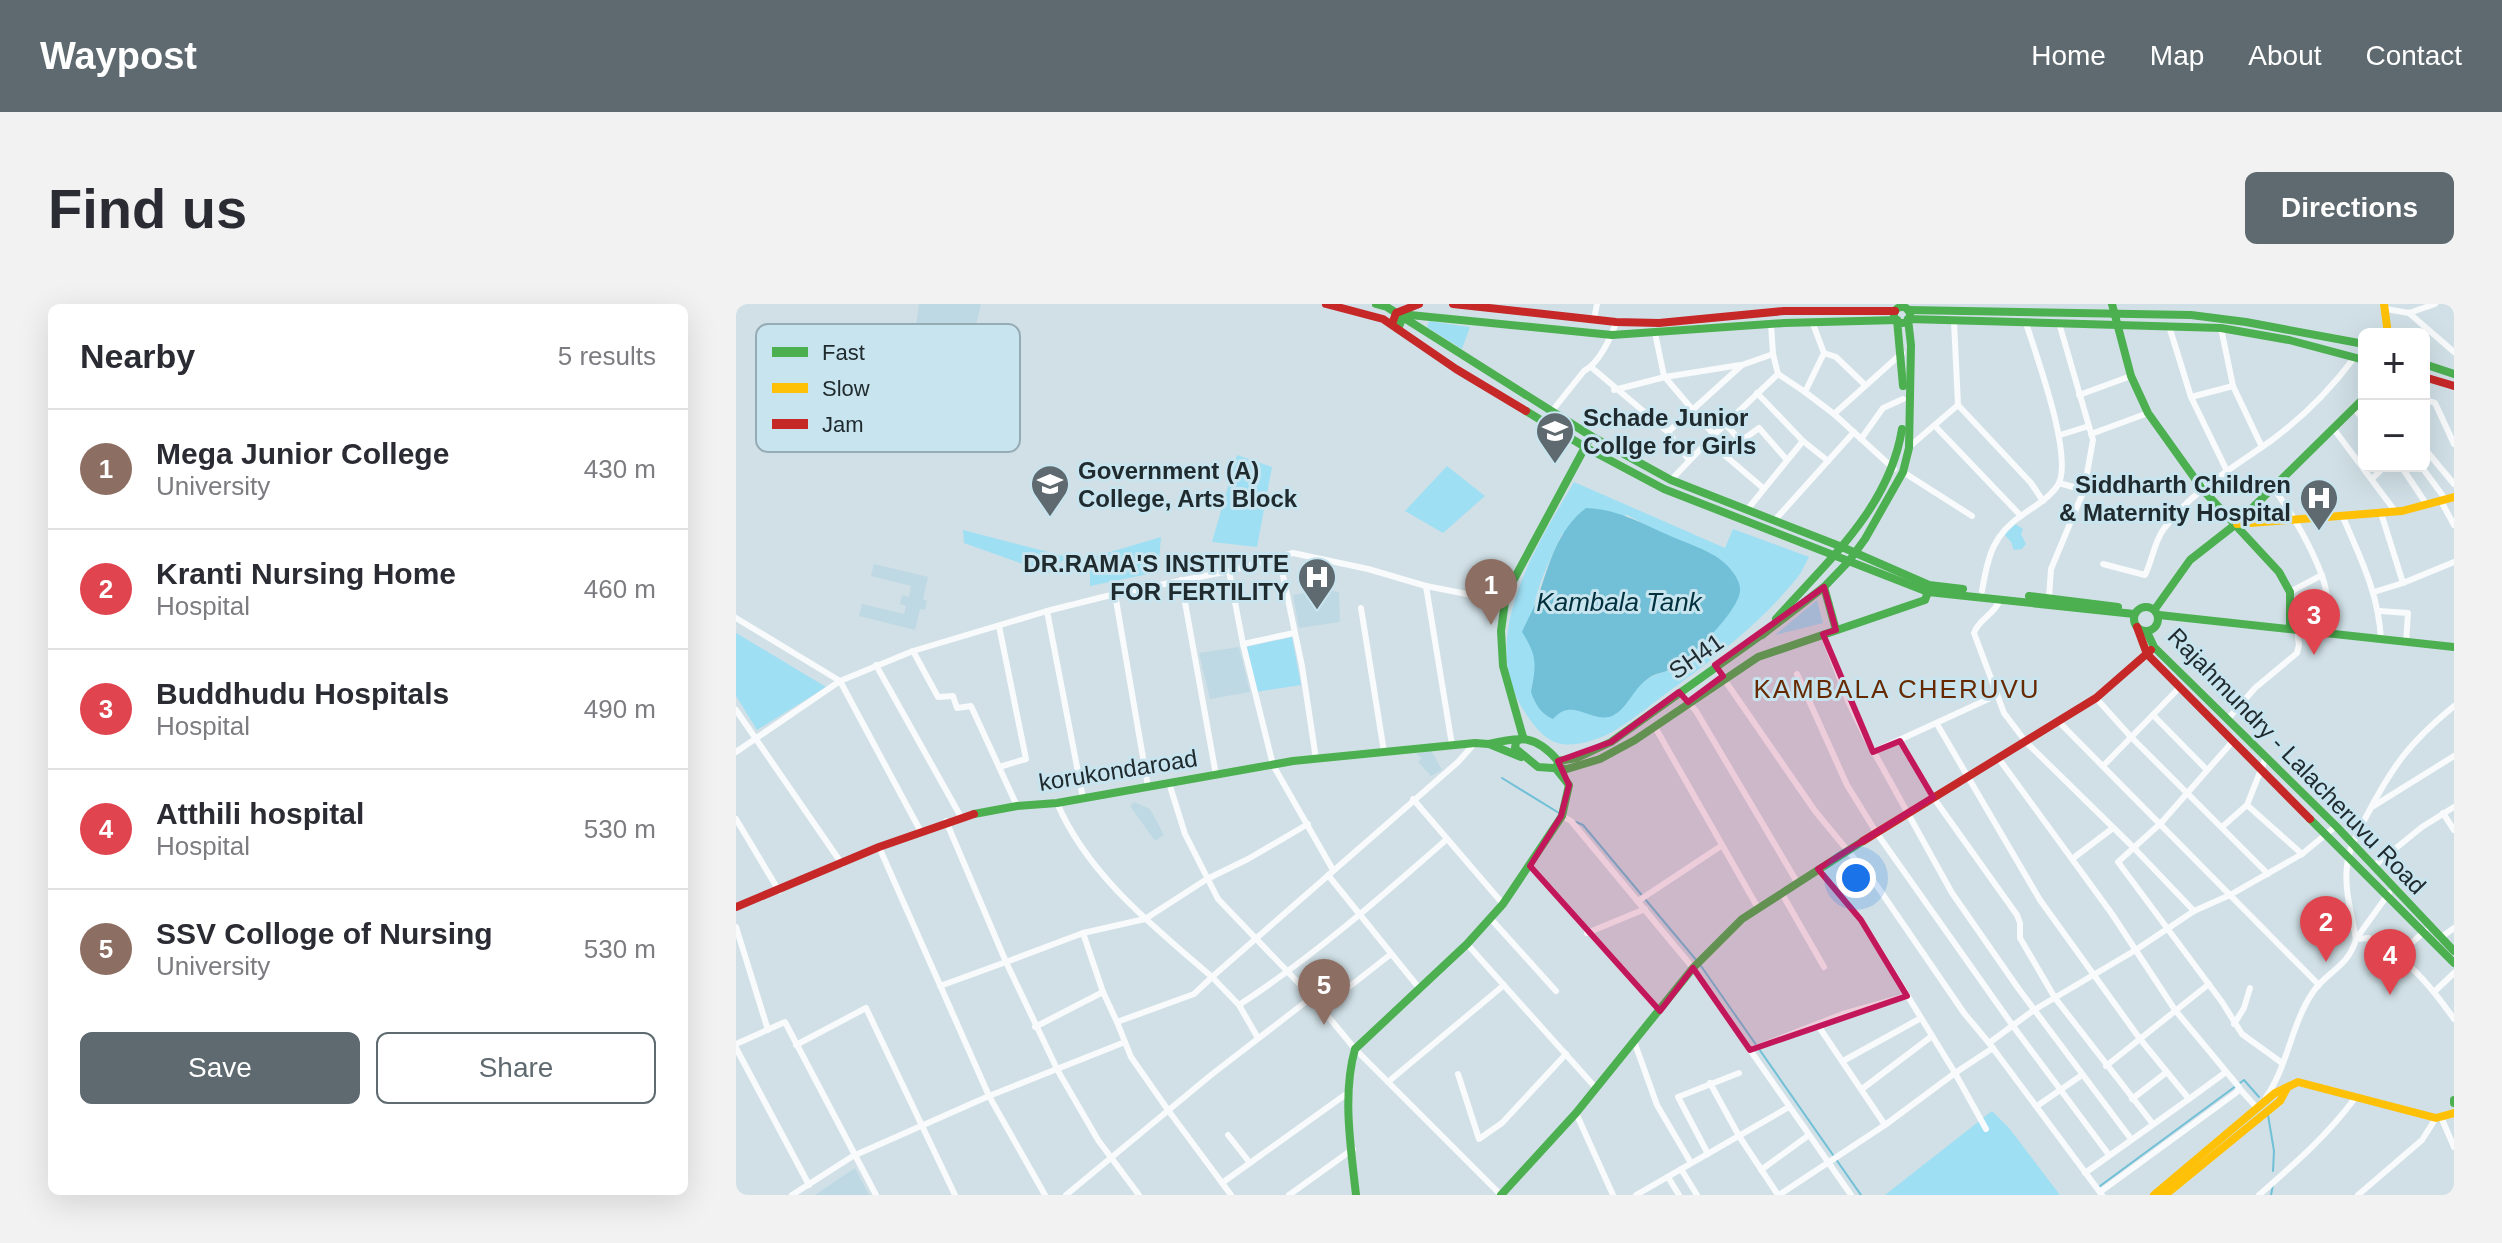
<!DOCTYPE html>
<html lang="en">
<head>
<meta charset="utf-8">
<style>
  :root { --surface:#fff; --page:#f2f2f3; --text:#2b2b33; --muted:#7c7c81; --line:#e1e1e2; --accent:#5e6a6f }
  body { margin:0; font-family:Arial,sans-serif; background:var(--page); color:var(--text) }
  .controls { position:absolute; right:24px; top:24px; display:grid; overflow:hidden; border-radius:12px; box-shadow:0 8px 32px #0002 }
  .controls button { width:72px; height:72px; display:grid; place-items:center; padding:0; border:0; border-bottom:2px solid var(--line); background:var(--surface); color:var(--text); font:40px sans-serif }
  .you { position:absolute; left:1120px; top:574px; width:28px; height:28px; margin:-20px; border:6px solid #fff; border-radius:50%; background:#1a73e8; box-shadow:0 0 0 12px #1a73e833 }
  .badge { display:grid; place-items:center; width:52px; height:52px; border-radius:50%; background:var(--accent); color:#fff; font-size:26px; font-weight:700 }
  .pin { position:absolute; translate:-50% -66px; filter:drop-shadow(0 2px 4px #0008) }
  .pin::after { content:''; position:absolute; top:42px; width:28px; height:24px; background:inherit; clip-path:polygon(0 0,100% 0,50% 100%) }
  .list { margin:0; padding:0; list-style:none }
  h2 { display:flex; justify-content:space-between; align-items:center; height:104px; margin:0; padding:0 32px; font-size:34px }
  h2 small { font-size:26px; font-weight:400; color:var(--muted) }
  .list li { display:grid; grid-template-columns:52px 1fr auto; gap:24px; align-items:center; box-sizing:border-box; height:120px; padding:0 32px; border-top:2px solid var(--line) }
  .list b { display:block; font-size:30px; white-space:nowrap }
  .list p { margin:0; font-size:26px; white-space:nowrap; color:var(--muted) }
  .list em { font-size:26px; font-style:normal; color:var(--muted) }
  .actions { display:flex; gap:16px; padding:24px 32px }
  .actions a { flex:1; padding:18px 0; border:2px solid var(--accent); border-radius:12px; text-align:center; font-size:28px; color:var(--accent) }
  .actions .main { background:var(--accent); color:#fff }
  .map { position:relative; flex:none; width:1718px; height:891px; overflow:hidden; border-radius:12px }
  header { display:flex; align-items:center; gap:48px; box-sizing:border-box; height:112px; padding:0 40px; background:var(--accent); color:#fff }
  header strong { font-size:38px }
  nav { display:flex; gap:44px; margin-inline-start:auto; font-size:28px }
  .intro { display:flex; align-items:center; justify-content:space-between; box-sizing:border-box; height:192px; padding:0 48px }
  h1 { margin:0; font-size:56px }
  .button { padding:20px 36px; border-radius:12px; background:var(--accent); color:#fff; font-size:28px; font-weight:700 }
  main { display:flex; gap:48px; padding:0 48px }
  aside { flex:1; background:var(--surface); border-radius:12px; box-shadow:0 8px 32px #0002 }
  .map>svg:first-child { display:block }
</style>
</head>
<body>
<header>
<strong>Waypost</strong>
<nav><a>Home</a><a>Map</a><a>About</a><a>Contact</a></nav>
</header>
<div class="intro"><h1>Find us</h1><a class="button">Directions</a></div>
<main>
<aside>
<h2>Nearby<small>5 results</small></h2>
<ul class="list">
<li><span class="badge" style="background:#8d6e63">1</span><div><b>Mega Junior College</b><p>University</p></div><em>430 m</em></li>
<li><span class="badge" style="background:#e0444e">2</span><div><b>Kranti Nursing Home</b><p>Hospital</p></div><em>460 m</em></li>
<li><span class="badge" style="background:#e0444e">3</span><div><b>Buddhudu Hospitals</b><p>Hospital</p></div><em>490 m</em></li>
<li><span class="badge" style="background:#e0444e">4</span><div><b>Atthili hospital</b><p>Hospital</p></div><em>530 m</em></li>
<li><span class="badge" style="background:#8d6e63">5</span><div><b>SSV Colloge of Nursing</b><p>University</p></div><em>530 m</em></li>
</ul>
<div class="actions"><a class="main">Save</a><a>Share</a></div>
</aside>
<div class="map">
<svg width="1718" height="891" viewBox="0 0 1718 891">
  <rect width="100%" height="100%" fill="#d0e0e6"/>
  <g fill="#bed9e3">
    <path d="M183,0H245L215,124L178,111L166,120Z"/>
    <path d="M138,260L192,273L187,295L191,297L189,306L184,305L179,326L123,312L126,300L168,310L170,302L164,300L166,291L173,293L175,282L135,272Z"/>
    <path d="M590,285L603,288L604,318L563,324L557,291Z"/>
    <path d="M503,343L514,388L474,395L463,349Z"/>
    <path d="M695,446L706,466L695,472L682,458L686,454L680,450Z"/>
    <path d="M398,498L414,505L428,531L419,537L394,502Z"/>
    <path d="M119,864L133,891H79Z"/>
  </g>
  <g fill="#9fdff3" fill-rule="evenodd">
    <path d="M693,17L734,23L726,45L691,23Z"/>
    <path d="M501,151L536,163L521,243L476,238Z"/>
    <path d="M711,162L749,192L707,229L669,207Z"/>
    <path d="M838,178L989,244L997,225L1073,253C1069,260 1066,268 1061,274C1024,320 975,357 928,391C912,403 896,416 878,427C866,434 841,443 826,440C809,437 799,423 790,410C739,335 800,243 838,178ZM891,211L912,222L934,366C912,372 898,382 889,402L855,409L832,404L823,407L796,383C804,359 794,334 797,307C801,281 815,254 826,230Z"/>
    <path d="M1278,219L1287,225L1285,230L1290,240L1286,245L1278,246L1275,238L1268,230Z"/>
    <path d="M227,226L331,253L312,269L228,239Z"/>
    <path d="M425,233L422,268L354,282V254Z"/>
    <path d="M1081,296L1087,319L1039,331Z"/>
    <path d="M0,329L90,383L21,426L0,392Z"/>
    <path d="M556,333L565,381L520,388L510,343Z"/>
    <path d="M1256,807L1273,824L1324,891H1149Z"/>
  </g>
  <path fill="#71c0d7" d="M850,204C880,205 903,218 930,230C947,238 971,245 985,256C993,262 1005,276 1004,286C1004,307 951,358 933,366C927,369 921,369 916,372C897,383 893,403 878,411C857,422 837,391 817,415C805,410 799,400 795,388C800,361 802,353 786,328C791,316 798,305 802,293C813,261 821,226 850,204Z"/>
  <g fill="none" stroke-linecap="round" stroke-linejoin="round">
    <g stroke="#71c0d7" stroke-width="2">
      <path d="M766,474L823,509"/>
      <path d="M840,518L847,521L961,657"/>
      <path d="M965,662L1125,891"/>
      <path d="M1532,811L1538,847L1537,867"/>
      <path d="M1364,882L1508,776L1523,793"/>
      <path d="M1535,891L1537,881"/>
    </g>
    <g stroke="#f8fafb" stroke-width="6">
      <path d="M1650,5L1673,9L1699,0"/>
      <path d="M1673,9L1718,48"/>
      <path d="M858,15L861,0"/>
      <path d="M1077,20L1088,49L1069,88L1098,110L1158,165"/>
      <path d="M1433,22L1455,93L1490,165"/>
      <path d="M1485,24L1497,82L1526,143"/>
      <path d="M919,29L928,72L978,131"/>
      <path d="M1088,49L1100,53L1128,80"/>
      <path d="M855,63L932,128L1006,61L1037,50L1035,20"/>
      <path d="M1042,70L1069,88"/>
      <path d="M878,86L929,73L1004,61"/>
      <path d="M1021,89L1067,137L1092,157"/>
      <path d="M1343,91L1395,72"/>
      <path d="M1455,93L1497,82"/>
      <path d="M1688,95L1699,99L1718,140"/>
      <path d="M1222,101L1295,179L1307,197"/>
      <path d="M1618,104L1628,116"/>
      <path d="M816,107L848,67C863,59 875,34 880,18"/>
      <path d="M1098,110L1166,49"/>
      <path d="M989,120L1005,137L1023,124L1051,156"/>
      <path d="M1199,122L1285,212"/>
      <path d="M1597,124L1659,207"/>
      <path d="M932,128L953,156"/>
      <path d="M1355,130L1412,109"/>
      <path d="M1324,131L1353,122"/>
      <path d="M1125,135L1147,104L1167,95"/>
      <path d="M972,137L1027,184"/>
      <path d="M1173,143L1222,101L1218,17"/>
      <path d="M1688,144L1718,180"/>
      <path d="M1665,162L1691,201"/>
      <path d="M1685,162L1710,196"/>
      <path d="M1167,168L1236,212"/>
      <path d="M1637,174L1649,162"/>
      <path d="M935,176L978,131L1042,70L1037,50"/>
      <path d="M1323,179L1348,186"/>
      <path d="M1537,184C1555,207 1576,244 1586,272C1593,289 1591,310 1592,328"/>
      <path d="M1705,197L1718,221"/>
      <path d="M1011,206L1067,137"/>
      <path d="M1645,209L1667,279L1718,258"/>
      <path d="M1606,211C1624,253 1643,290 1645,336"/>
      <path d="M1038,217L1118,128"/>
      <path d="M543,253L566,362L580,455"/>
      <path d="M1367,260L1409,271C1416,257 1418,239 1427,226C1455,187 1498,163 1536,136C1567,113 1595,85 1618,54"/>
      <path d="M493,267L507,340L537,461L597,566"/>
      <path d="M445,276L480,471"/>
      <path d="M690,282L716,441"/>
      <path d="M1246,287C1252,251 1257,230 1289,209C1301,201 1314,193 1322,181C1338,153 1300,51 1290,19"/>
      <path d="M1554,288L1586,271"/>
      <path d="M1638,288L1667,279"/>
      <path d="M379,290L412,483"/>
      <path d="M1313,294L1315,265L1348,186L1357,136L1323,19"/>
      <path d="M1264,295C1259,311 1243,314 1238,329L1268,409L1290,438L1397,543L1458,607"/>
      <path d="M625,304L648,448"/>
      <path d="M311,307L347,494"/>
      <path d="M1644,307L1672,309L1670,339"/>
      <path d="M0,314L104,377L177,347L311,307L379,290L493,267L557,249L632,265L690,282L741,292L767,301"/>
      <path d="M263,322L290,455L263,463"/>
      <path d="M1087,330L1113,399L1129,432L1216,589L1282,684L1395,835"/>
      <path d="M507,340L558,329"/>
      <path d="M177,347L202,393L217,392L221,404L235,402L281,502"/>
      <path d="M140,361L225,513"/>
      <path d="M979,362L1079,507L1141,582L1228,709L1253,739L1366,891"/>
      <path d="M1061,370L1111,481L1140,528L1277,722L1373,851"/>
      <path d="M943,388L960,407L1061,578"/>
      <path d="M1360,394L1395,433L1532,570"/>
      <path d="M0,406L106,560"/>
      <path d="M1417,411L1471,466"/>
      <path d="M1492,415L1519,384L1561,349L1563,341L1561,326"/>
      <path d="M1323,418L1583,681"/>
      <path d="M1201,420L1304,596L1404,735L1453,795L1490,768"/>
      <path d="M919,423L1022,604"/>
      <path d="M1164,437L1197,493L1281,611L1284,619V634L1319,694L1417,820"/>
      <path d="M1497,437L1425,519L1382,558L1486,698L1506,730L1546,759"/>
      <path d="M0,448L104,377L185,528"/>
      <path d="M1137,448L1261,391"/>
      <path d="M1263,455L1376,610L1439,706L1503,783L1501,788L1364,888"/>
      <path d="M1368,461L1444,383"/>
      <path d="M433,479L449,530L482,595L576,693L619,745L765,891"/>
      <path d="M677,495L767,600"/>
      <path d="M321,499C352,571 417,622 476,673L722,458L739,439"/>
      <path d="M1511,501L1566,550"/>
      <path d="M1636,503L1718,452"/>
      <path d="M1707,509L1718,526"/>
      <path d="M826,512L835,517L957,664L1115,891"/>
      <path d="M0,515L43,587"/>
      <path d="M210,517L270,658L347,629L409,615L471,575L512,555L572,520"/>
      <path d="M1486,523L1511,501L1530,453"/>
      <path d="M143,543L253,792L309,891"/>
      <path d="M1336,555L1377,524"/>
      <path d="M794,562L924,707"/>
      <path d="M1638,562L1686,523L1718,503"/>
      <path d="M1082,565L1125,616L1219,769L1250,825"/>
      <path d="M592,571L683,684"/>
      <path d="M1045,588L1088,663"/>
      <path d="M902,597L985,542"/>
      <path d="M755,615L820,687"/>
      <path d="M0,623L32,726"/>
      <path d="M347,629L367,688L381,718"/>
      <path d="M851,629L909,605"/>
      <path d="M1704,634L1718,624"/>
      <path d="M1620,635L1633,634C1671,653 1694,681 1718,715"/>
      <path d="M1620,635L1653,589"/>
      <path d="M731,640L859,783"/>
      <path d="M1662,651L1689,627"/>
      <path d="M204,682L270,658L322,767L362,836L403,891"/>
      <path d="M1699,687L1718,669"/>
      <path d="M503,701C578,652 644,594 711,535"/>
      <path d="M585,705L655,650"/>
      <path d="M1081,720L1149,821"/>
      <path d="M1498,720L1508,704L1514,684"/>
      <path d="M299,723L367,688"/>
      <path d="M898,737L921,801L955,859"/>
      <path d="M389,738L395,753L432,806L495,891"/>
      <path d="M1253,739L1298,706L1398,647L1458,607L1494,591L1566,550L1600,522"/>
      <path d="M0,740L49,718L140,891"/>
      <path d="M60,741L130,704L219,891"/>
      <path d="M0,744L73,881"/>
      <path d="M1014,746L1107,710L1171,692"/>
      <path d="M1107,757L1185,714"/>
      <path d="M1370,762L1473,680"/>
      <path d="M722,770L743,835L766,819L830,750"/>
      <path d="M652,778L768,681"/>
      <path d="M974,779L1003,832L1042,891"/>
      <path d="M1503,784L1521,804"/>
      <path d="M1126,785L1196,732"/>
      <path d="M1530,793C1552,762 1555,720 1577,688C1591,667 1612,664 1620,635C1616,612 1608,585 1611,562C1613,543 1622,528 1631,511C1657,461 1674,438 1718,402"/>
      <path d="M1396,795L1431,768"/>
      <path d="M1301,802L1346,771"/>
      <path d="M840,809L877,891"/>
      <path d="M1705,813L1718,843"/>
      <path d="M492,831L514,859"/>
      <path d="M972,850L942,793L1003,769"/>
      <path d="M945,865L961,891"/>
      <path d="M1025,866L1073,831"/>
      <path d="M1349,869L1453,795"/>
      <path d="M932,873L943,891"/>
      <path d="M486,879L613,788"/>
      <path d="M56,891L117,852L253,792L389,738L381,718L458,690L476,673L503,701L522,734"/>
      <path d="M330,891L475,771L576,693"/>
      <path d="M553,891L617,845"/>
      <path d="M900,891L1053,803"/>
      <path d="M1043,891L1149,821L1219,769L1257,744"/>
      <path d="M1523,891C1557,861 1592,831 1619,794"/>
      <path d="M1622,891L1686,836L1700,814"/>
    </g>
    <g stroke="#4caf50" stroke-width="8">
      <path d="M640,0L651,3L855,132L935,176L1106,243L1193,281L1227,285"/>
      <path d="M1376,0L1395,72L1412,109L1467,186L1543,268L1554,288V325"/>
      <circle cx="1166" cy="11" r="8"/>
      <path d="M1172,6L1455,11L1510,18L1628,40"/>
      <path d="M1161,16L1167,82"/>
      <path d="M662,25L666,15L674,11L876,31L1048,19L1161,16"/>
      <path d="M1688,60L1718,70"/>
      <path d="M790,107L849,143L928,185L1192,288L1398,310"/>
      <path d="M1088,283L1100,326"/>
      <path d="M1293,292L1382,303"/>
      <circle cx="1410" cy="315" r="12"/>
      <path d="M1419,305L1454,256L1500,220L1628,94"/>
      <path d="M1423,311L1718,343"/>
      <path d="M1040,315C1091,257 1153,205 1166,125"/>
      <path d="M1411,328L1418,343L1600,522L1718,647"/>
      <path d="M1026,331L1088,283L1113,257L1129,235L1167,168L1173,144L1175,41L1172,15L1485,24L1553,36L1628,56"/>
      <path d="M787,433L767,362L765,327L770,290L855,132"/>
      <path d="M787,433L780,438L779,444L802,463L831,465L864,455L899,436L1022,353L1189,296L1192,288"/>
      <path d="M753,440C785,432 800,431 822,457L821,462"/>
      <path d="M822,457L841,454L875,438L1028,329"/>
      <path d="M238,510L281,502L321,499L557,457L739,439L753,440L785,453"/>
      <path d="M1574,515L1718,659"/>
      <path d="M1718,796V799"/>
      <path d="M620,891C615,844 606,791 619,745L731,640L767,600L826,512L833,481L821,466"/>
      <path d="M765,891L840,809L957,664L1006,615L1127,537"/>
    </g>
    <g stroke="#ffc107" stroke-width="8">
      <path d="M1648,0L1652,30"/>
      <path d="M1501,220L1666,207L1718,193"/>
      <path d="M1418,891L1539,789L1562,778L1700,814L1718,809"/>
      <path d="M1429,891L1544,797L1551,784"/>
    </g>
    <g stroke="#c62828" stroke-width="8">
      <path d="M590,0L647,15L720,65L790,107"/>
      <path d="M717,0L880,18L923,19L1048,7H1159"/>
      <path d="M656,20L660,9L683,0"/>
      <path d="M1688,73L1718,82"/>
      <path d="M1401,323L1411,350L1574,515"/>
      <path d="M1127,537L1360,394L1415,346"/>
      <path d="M0,603L143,543L238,510"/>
    </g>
  </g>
  <path fill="#c2185b" fill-opacity="0.2" stroke="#c2185b" stroke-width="6" stroke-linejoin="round" d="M1088,283L1100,326L1087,330L1137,448L1164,437L1197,493L1082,565L1125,616L1171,692L1014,746L957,664L924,707L794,562L825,512L833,481L822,457L875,438L943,388L952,398L987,372L979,361Z"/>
  <defs>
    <g id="university-pin" transform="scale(2)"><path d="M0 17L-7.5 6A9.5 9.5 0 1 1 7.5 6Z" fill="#5e6a6f" stroke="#c8e4ee"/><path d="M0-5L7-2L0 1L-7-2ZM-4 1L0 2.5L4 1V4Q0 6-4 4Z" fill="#fff"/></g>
    <g id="hospital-pin" transform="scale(2)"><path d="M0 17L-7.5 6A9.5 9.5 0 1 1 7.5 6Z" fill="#5e6a6f" stroke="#c8e4ee"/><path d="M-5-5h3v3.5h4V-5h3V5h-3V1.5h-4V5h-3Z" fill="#fff"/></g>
  </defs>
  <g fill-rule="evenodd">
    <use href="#university-pin" x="819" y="127"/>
    <use href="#university-pin" x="314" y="180"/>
    <use href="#hospital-pin" x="1583" y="194"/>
    <use href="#hospital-pin" x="581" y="273"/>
  </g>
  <g text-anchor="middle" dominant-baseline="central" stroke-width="6" stroke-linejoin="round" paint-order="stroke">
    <g font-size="24" font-weight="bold" fill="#202b2f" stroke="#c8e4ee" text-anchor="start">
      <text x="847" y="113">Schade Junior<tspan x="847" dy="28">Collge for Girls</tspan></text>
      <text x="342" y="166">Government (A)<tspan x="342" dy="28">College, Arts Block</tspan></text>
      <text x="1555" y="180" text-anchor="end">Siddharth Children<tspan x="1555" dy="28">&amp; Maternity Hospital</tspan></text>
      <text x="553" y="259" text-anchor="end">DR.RAMA'S INSTITUTE<tspan x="553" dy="28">FOR FERTILITY</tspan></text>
    </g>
    <g font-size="24" fill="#202b2f" stroke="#c8e4ee">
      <text transform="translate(960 352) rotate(-35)">SH41</text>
      <text transform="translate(1561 457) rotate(46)">Rajahmundry - Lalacheruvu Road</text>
      <text transform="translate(382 466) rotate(-9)">korukondaroad</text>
    </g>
    <g font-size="26" font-style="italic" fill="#00303d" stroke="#c8e4ee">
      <text x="883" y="298">Kambala Tank</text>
    </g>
    <g font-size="26" letter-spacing="2" fill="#672a00" stroke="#c8e4ee">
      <text x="1161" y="385">KAMBALA CHERUVU</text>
    </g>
  </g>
  <rect x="20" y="20" width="264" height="128" rx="12" fill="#c8e4ee" stroke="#96acb5" stroke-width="2"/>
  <rect x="36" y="43" width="36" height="10" fill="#4caf50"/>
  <rect x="36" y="79" width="36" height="10" fill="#ffc107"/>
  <rect x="36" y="115" width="36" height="10" fill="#c62828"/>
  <g font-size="22" fill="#202b2f">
    <text x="86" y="56">Fast</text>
    <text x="86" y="92">Slow</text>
    <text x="86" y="128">Jam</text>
  </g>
</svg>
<div class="controls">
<button>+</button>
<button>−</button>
</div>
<div class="you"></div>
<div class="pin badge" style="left:755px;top:321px;background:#8d6e63">1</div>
<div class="pin badge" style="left:1590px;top:658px;background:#e0444e">2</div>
<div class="pin badge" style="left:1578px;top:351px;background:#e0444e">3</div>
<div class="pin badge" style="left:1654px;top:691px;background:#e0444e">4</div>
<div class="pin badge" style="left:588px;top:721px;background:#8d6e63">5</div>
</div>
</main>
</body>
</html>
